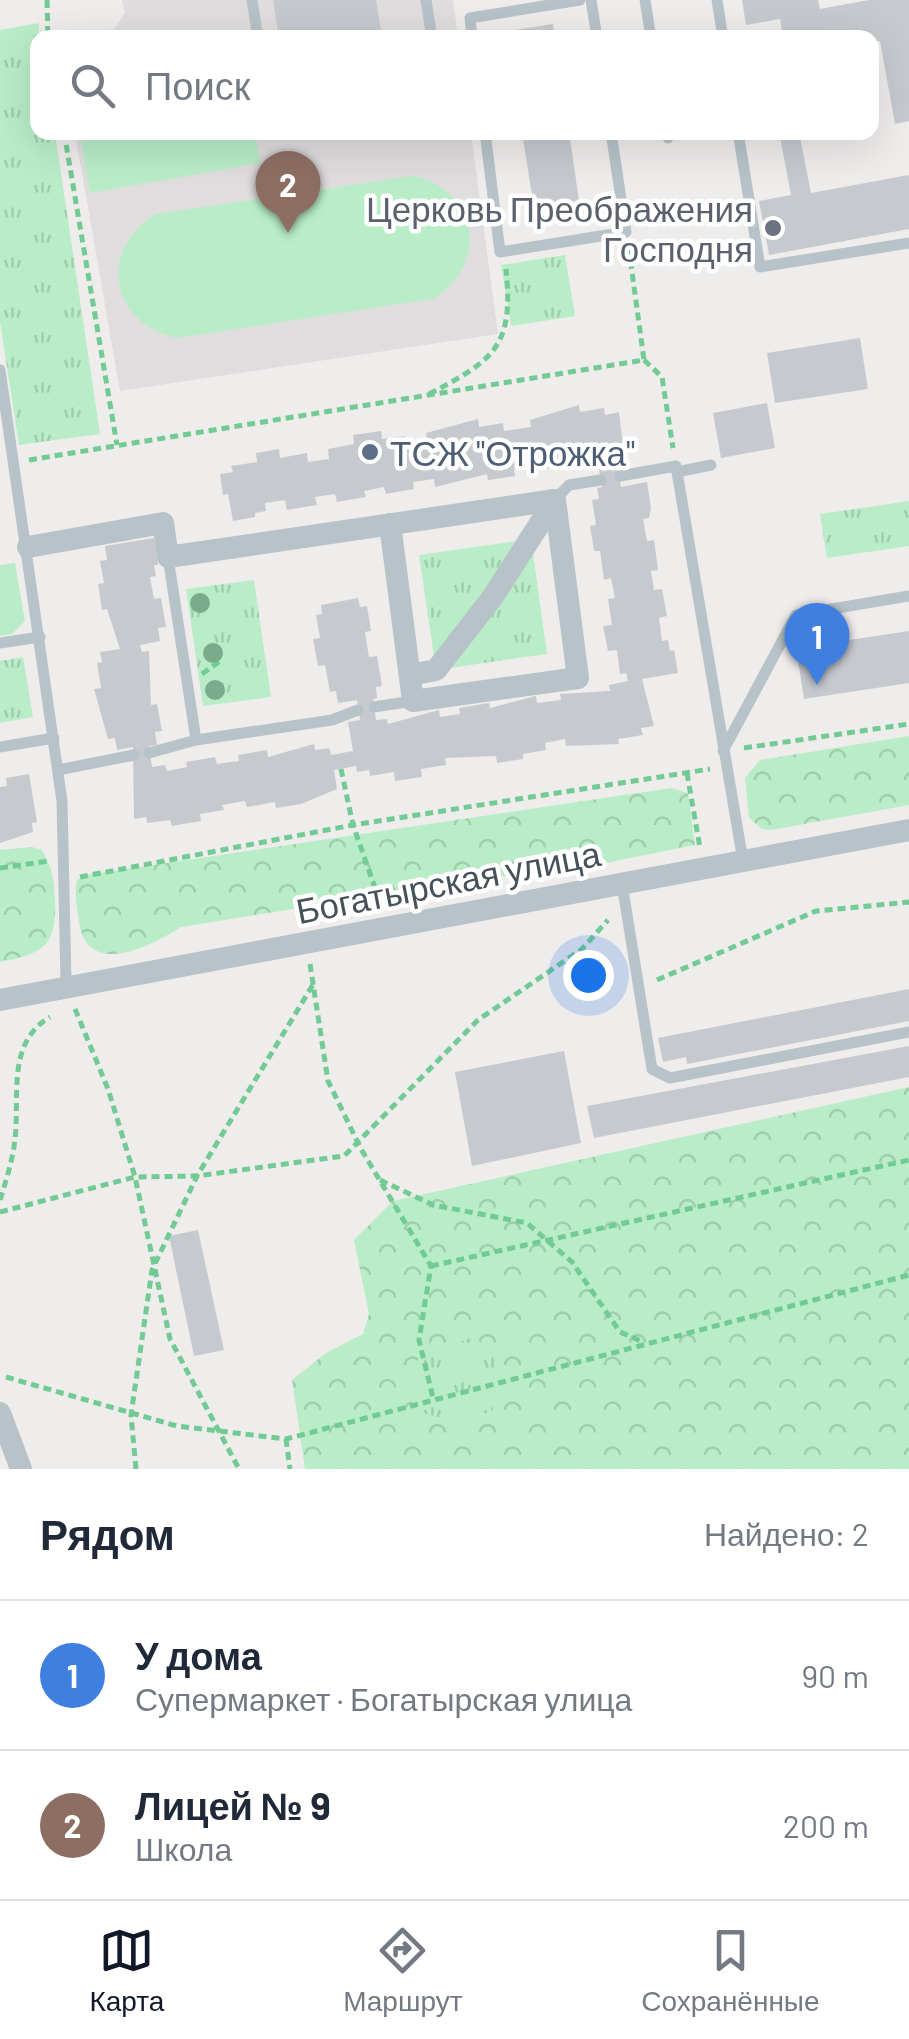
<!DOCTYPE html>
<html lang="ru">
<head>
<meta charset="utf-8">
<style>
  :root { --surface:#fff; --page:#f6f6f7; --text:#1f2937; --muted:#747a83; --line:#e0e1e3; --accent:#111827 }
  body { margin:0; font-family:Barlow,sans-serif; background:var(--page); color:var(--text) }
  .you { position:absolute; left:588px; top:975px; width:35px; height:35px; margin:-25px; border:8px solid #fff; border-radius:50%; background:#1a73e8; box-shadow:0 0 0 15px #1a73e833 }
  .badge { display:grid; place-items:center; width:65px; height:65px; border-radius:50%; background:var(--accent); color:#fff; font-size:32px; font-weight:700 }
  .pin { position:absolute; translate:-50% -82px; filter:drop-shadow(0 2px 5px #0008) }
  .pin::after { content:''; position:absolute; top:52px; width:35px; height:30px; background:inherit; clip-path:polygon(0 0,100% 0,50% 100%) }
  .list { margin:0; padding:0; list-style:none }
  h2 { display:flex; justify-content:space-between; align-items:center; height:130px; margin:0; padding:0 40px; font-size:42px }
  h2 small { font-size:32px; font-weight:400; color:var(--muted) }
  .list li { display:grid; grid-template-columns:65px 1fr auto; gap:30px; align-items:center; box-sizing:border-box; height:150px; padding:0 40px; border-top:2px solid var(--line) }
  .list b { display:block; font-size:38px; white-space:nowrap }
  .list p { margin:0; font-size:32px; white-space:nowrap; color:var(--muted) }
  .list em { font-size:32px; font-style:normal; color:var(--muted) }
  .icon { flex:none; width:55px; height:55px; fill:none; stroke:currentColor; stroke-width:2; stroke-linecap:round; stroke-linejoin:round }
  .map { position:relative; flex:none; width:909px; height:1469px; overflow:hidden }
  .search { position:absolute; background:var(--surface); box-shadow:0 10px 40px #0002; left:30px; right:30px; top:30px; height:110px; display:flex; align-items:center; gap:25px; box-sizing:border-box; padding:0 35px; border-radius:20px; color:var(--muted); font-size:38px }
  .sheet { height:430px; background:var(--surface) }
  nav { display:flex; justify-content:space-around; align-items:center; box-sizing:border-box; height:140px; border-top:2px solid var(--line); background:var(--surface); font-size:28px; color:var(--muted) }
  nav a { display:grid; justify-items:center; gap:5px }
  nav .on { color:var(--accent) }
  .map>svg:first-child { display:block }
</style>
</head>
<body>
<div class="map">
<svg width="909" height="1469" viewBox="0 0 909 1469">
  <defs>
    <pattern id="forest-crowns" width="20" height="18" patternUnits="userSpaceOnUse" patternTransform="scale(2.5)"><rect width="20" height="18" fill="#b9edc7"/><path d="M2 6a3 3 0 1 1 6 0M12 15a3 3 0 1 1 6 0" fill="none" stroke="#a0cdad"/></pattern>
    <pattern id="park-tufts" width="24" height="20" patternUnits="userSpaceOnUse" patternTransform="scale(2.5)"><rect width="24" height="20" fill="#b9edc7"/><path d="M3 7l-1-3M5 7V3M7 7l1-3M15 17l-1-3M17 17v-4M19 17l1-3" fill="none" stroke="#a0cdad"/></pattern>
  </defs>
  <rect width="100%" height="100%" fill="#efecec"/>
  <g fill="#e0ddde">
    <path d="M122,0H453L458,37L59,38L114,29L125,13Z"/>
    <path d="M75,133H471L498,334L120,391Z"/>
  </g>
  <g fill="#b9edc7">
    <path d="M80,133H255L260,163L90,193Z"/>
    <path d="M413,176C478,189 490,266 432,299L176,338C109,322 98,250 156,214Z"/>
    <path d="M15,563L25,621L12,634L0,636V565Z"/>
  </g>
  <g fill="url(#forest-crowns)">
    <path d="M909,736V805L771,830L762,829L749,818L745,778L760,760Z"/>
    <path d="M671,788L688,793L695,845L555,873L491,877L181,927C150,947 86,979 79,921C77,907 74,894 77,880L86,875Z"/>
    <path d="M32,847L42,850C53,868 54,882 55,902C57,947 41,954 0,962V850Z"/>
    <path d="M909,1087V1469H305L292,1380L326,1353L363,1334L369,1314L354,1240L393,1201Z"/>
  </g>
  <g fill="url(#park-tufts)">
    <path d="M39,23L38,132L55,133L100,434L19,445L0,321V30Z"/>
    <path d="M565,255L575,316L511,326L501,265Z"/>
    <path d="M909,501V546L827,558L820,514Z"/>
    <path d="M531,539L547,654L436,670L419,555Z"/>
    <path d="M254,580L271,697L203,706L186,589Z"/>
    <path d="M23,657L33,717L0,723V661Z"/>
    <path d="M470,1338L492,1347L500,1401L491,1412L454,1421L411,1410L418,1358Z"/>
  </g>
  <g fill="#c6cacf">
    <path d="M273,0H376L382,36L279,38Z"/>
    <path d="M742,0H818L820,9L869,0H909V121L895,124L880,41L783,38L780,19L746,25Z"/>
    <path d="M553,24L555,38H509L508,31Z"/>
    <path d="M522,132H569L581,214L536,221Z"/>
    <path d="M779,132H799L811,193L909,175V229L769,255L759,201L791,195Z"/>
    <path d="M860,338L868,389L775,403L767,353Z"/>
    <path d="M767,403L775,448L721,458L713,413Z"/>
    <path d="M579,405L580,412L604,408L605,415L619,412L625,464L617,465L621,487L647,482L651,508L649,518L643,519L647,541L654,540L658,570L651,571L654,590L662,589L667,616L659,618L662,641L668,640L670,651L674,650L678,673L642,679L654,726L641,728L643,735L618,739L619,744L566,746L565,739L545,743L546,750L523,754V759L497,763L496,756L445,758L446,765L421,769L422,777L395,781L394,772L370,776L369,770L357,772L356,766L334,770L337,789L301,804L276,808L275,802L247,807L245,801L222,805L224,810L200,814L201,821L172,826L170,820L147,823L146,817L134,819L133,747L117,750L115,738L108,739L94,689L101,688L97,663L102,662L100,652L120,649L107,609L102,610L98,584L104,583L100,561L107,560L105,546L154,538L158,565H154L156,576L150,577L154,599L161,598L166,627L158,628L160,641L140,645L142,652L149,651L151,705L157,704L162,731L155,732L157,745L149,746L152,767L165,765L167,771L187,767L186,762L215,757L217,764L239,761L238,755L267,750L268,757L314,744L315,750L329,748L331,755L353,751L348,722L360,720L357,700L338,703L336,691L330,692L325,665L318,666L313,639L320,638L316,615L322,614L321,605L358,598L360,607L367,606L371,631L365,632L367,645L369,657L377,656L382,686L376,687L377,698L373,699L376,720L387,719L388,724L439,710L440,717L460,714L459,708L489,703L490,708L536,696L537,703L561,700L560,694L610,691L609,685L628,681L626,673L620,674L617,650L608,651L603,626L612,625L608,599L615,598L611,578L604,580L600,551H594L590,526L596,525L592,500L599,499L597,488L602,487L598,464L588,465L587,459L538,471L536,465L514,469L515,476L488,480L487,474L435,487L434,479L413,482L414,489L386,494L384,487L364,491L366,497L337,502L335,494L315,497L317,505L287,510L285,500L265,503L266,511L255,513V517L233,521L228,494L223,495L220,474L233,472L231,466L257,462L256,453L279,449L280,458L307,453L308,462L329,459L328,449L354,444L353,435L381,431L382,439L405,436L406,443L427,440L426,433L478,419L479,427L503,423L504,431L531,427L530,420Z"/>
    <path d="M909,631V683L804,699L796,648Z"/>
    <path d="M29,774L37,822L32,823L33,832L0,843V787L7,786L6,778Z"/>
    <path d="M909,989V1021L687,1064L686,1057L663,1062L658,1038Z"/>
    <path d="M909,1046V1077L594,1138L587,1106Z"/>
    <path d="M564,1051L581,1143L472,1166L455,1072Z"/>
    <path d="M198,1230L224,1350L194,1356L169,1236Z"/>
  </g>
  <g fill="none" stroke-linecap="round" stroke-linejoin="round">
    <g stroke="#72ca94" stroke-width="5" stroke-dasharray="8 5" stroke-linecap="butt">
      <path d="M47,0L48,38"/>
      <path d="M64,132L117,445"/>
      <path d="M644,360L662,377L673,448"/>
      <path d="M429,394C494,360 514,347 506,269"/>
      <path d="M29,460L644,360L629,250"/>
      <path d="M202,674L220,661"/>
      <path d="M744,748L909,724"/>
      <path d="M341,769L353,825L381,905"/>
      <path d="M687,773L700,848"/>
      <path d="M0,868L49,861"/>
      <path d="M80,877L353,825L710,769"/>
      <path d="M310,964L328,1081L361,1149L431,1266L419,1340L433,1398"/>
      <path d="M657,980L816,911L909,902"/>
      <path d="M75,1009L108,1089L135,1177L170,1339L239,1469"/>
      <path d="M380,1180L433,1205L527,1223L572,1262L620,1332L643,1342"/>
      <path d="M0,1200C6,1181 13,1159 15,1139C20,1096 6,1043 50,1017"/>
      <path d="M0,1212L135,1177L197,1176L344,1156L478,1020L582,949L608,920"/>
      <path d="M431,1266L909,1160"/>
      <path d="M6,1377L177,1426L286,1439L909,1275"/>
      <path d="M286,1439L290,1469"/>
      <path d="M136,1469L131,1415L152,1270L197,1176L314,983"/>
    </g>
    <g stroke="#b7c3c9" stroke-width="11">
      <path d="M252,0L258,38"/>
      <path d="M426,0L432,38"/>
      <path d="M591,0L597,38"/>
      <path d="M645,0L651,38"/>
      <path d="M717,0L723,38"/>
      <path d="M472,38L470,18L580,0"/>
      <path d="M485,132L500,252L626,232L611,132"/>
      <path d="M667,132L668,138"/>
      <path d="M738,132L760,267L909,243"/>
      <path d="M0,370L62,801L66,982"/>
      <path d="M677,472L711,465"/>
      <path d="M620,476L676,466L743,861"/>
      <path d="M555,500L569,485L601,480"/>
      <path d="M168,557L196,740L332,720L358,710"/>
      <path d="M0,643L40,637"/>
      <path d="M374,707L413,701"/>
      <path d="M0,747L54,738"/>
      <path d="M723,751L796,615L909,596"/>
      <path d="M149,753L196,740"/>
      <path d="M58,770L134,755"/>
      <path d="M622,884L652,1069L670,1078L909,1032"/>
    </g>
    <g stroke="#b7c3c9" stroke-width="22">
      <path d="M28,547L163,523L168,557L555,500L578,678L413,701L390,524"/>
      <path d="M410,675L436,670L492,598L555,500"/>
      <path d="M0,1000L909,830"/>
      <path d="M0,1413L21,1469"/>
    </g>
  </g>
  <g fill="#78ac8b">
    <circle cx="200" cy="603" r="10"/>
    <circle cx="213" cy="653" r="10"/>
    <circle cx="215" cy="690" r="10"/>
  </g>
  <circle fill="#6b7280" stroke="#fff" stroke-width="4" cx="773" cy="228" r="10"/>
  <circle fill="#5c6f8a" stroke="#fff" stroke-width="4" cx="370" cy="452" r="10"/>
  <g text-anchor="middle" dominant-baseline="central" stroke-width="9" stroke-linejoin="round" paint-order="stroke">
    <g font-size="35" fill="#5b616d" stroke="#fff" text-anchor="end">
      <text x="753" y="208">Церковь Преображения<tspan x="753" dy="40">Господня</tspan></text>
    </g>
    <g font-size="35" fill="#4e5e75" stroke="#fff" text-anchor="start">
      <text x="390" y="452">ТСЖ "Отрожка"</text>
    </g>
    <g font-size="35" fill="#455259" stroke="#fff">
      <text transform="translate(448 881) rotate(-11)">Богатырская улица</text>
    </g>
  </g>
</svg>
<div class="you"></div>
<div class="pin badge" style="left:817px;top:685px;background:#3f7fe0">1</div>
<div class="pin badge" style="left:288px;top:233px;background:#8d6e63">2</div>
<div class="search"><svg class="icon" aria-label="search" viewBox="0 0 24 24"><circle cx="10" cy="10" r="6"/><path d="M15 15l6 6"/></svg>Поиск</div>
</div>
<section class="sheet">
<h2>Рядом<small>Найдено: 2</small></h2>
<ul class="list">
<li><span class="badge" style="background:#3f7fe0">1</span><div><b>У дома</b><p>Супермаркет · Богатырская улица</p></div><em>90 m</em></li>
<li><span class="badge" style="background:#8d6e63">2</span><div><b>Лицей № 9</b><p>Школа</p></div><em>200 m</em></li>
</ul>
</section>
<nav>
<a class="on"><svg class="icon" aria-label="map" viewBox="0 0 24 24"><path d="M3 6l6-2 6 2 6-2v14l-6 2-6-2-6 2zM9 4v14M15 6v14"/></svg>Карта</a>
<a><svg class="icon" aria-label="directions" viewBox="0 0 24 24"><path d="M12 3l9 9-9 9-9-9zM9 14v-3h6M13 9l2 2-2 2"/></svg>Маршрут</a>
<a><svg class="icon" aria-label="saved" viewBox="0 0 24 24"><path d="M7 4h10v16l-5-4-5 4z"/></svg>Сохранённые</a>
</nav>
</body>
</html>
